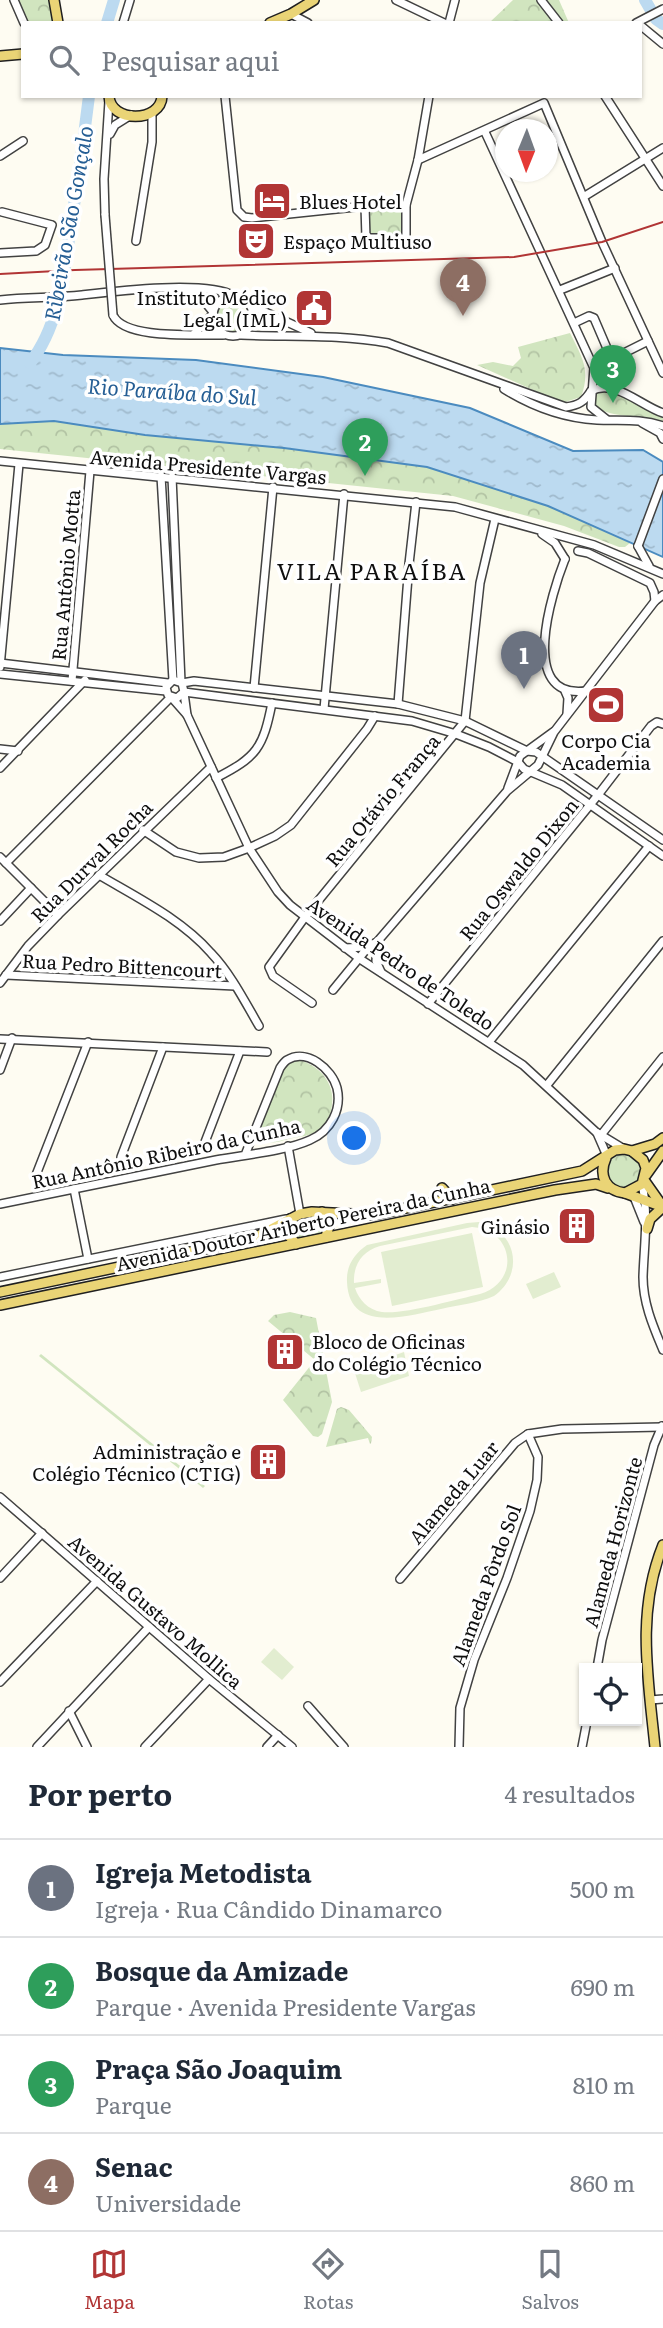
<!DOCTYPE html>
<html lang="pt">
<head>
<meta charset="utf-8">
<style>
  :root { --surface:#fff; --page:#f2f2f3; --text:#1f2937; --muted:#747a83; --line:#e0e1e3; --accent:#b13535 }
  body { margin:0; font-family:Literata,serif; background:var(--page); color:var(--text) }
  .controls { position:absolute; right:21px; bottom:21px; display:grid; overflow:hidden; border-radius:0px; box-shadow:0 2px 5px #0004 }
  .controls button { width:63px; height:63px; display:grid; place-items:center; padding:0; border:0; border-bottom:2px solid var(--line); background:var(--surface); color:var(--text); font:35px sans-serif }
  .compass { position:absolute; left:495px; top:119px; width:63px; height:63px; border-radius:50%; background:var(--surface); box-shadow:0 2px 5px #0004; rotate:181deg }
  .you { position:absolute; left:355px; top:1139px; width:24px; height:24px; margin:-18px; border:5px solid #fff; border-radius:50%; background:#1a73e8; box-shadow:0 0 0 10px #1a73e833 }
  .badge { display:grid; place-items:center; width:46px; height:46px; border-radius:50%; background:var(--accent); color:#fff; font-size:23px; font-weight:700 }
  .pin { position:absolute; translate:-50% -58px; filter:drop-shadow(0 2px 4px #0008) }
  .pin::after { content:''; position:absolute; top:37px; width:24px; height:21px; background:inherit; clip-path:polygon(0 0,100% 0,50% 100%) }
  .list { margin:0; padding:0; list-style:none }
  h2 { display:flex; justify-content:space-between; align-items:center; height:91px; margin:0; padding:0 28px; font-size:30px }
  h2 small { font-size:23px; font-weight:400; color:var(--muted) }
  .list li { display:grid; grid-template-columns:46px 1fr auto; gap:21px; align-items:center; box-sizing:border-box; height:98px; padding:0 28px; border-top:2px solid var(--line) }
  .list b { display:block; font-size:26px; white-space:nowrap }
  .list p { margin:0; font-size:23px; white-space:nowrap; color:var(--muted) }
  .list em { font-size:23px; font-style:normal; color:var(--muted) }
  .icon { flex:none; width:38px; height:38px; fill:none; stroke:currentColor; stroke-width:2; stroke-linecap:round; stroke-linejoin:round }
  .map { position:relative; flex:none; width:663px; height:1747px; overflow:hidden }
  .search { position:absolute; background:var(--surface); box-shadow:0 2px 5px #0004; left:21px; right:21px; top:21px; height:77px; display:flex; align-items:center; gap:18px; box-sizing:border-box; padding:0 24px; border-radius:0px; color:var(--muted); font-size:26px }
  .sheet { height:483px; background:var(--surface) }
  nav { display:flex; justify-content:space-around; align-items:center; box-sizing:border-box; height:98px; border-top:2px solid var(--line); background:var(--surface); font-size:19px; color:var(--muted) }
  nav a { display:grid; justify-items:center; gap:4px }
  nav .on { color:var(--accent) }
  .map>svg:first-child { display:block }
</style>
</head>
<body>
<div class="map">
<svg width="663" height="1747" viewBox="0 0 663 1747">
  <defs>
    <pattern id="grass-tufts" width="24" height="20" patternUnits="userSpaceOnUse" patternTransform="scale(1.75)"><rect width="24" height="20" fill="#d1e5bf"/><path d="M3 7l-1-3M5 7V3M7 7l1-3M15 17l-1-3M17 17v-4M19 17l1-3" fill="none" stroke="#b2c3a3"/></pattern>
    <pattern id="park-crowns" width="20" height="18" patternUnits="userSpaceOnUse" patternTransform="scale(1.75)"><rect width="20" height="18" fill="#d1e5bf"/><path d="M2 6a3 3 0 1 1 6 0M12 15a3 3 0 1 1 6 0" fill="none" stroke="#b2c3a3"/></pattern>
    <pattern id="water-ripples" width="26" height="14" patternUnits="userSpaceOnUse" patternTransform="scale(1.75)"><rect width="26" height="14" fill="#bcdaf0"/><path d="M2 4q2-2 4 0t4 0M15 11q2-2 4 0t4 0" fill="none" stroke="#a0bacd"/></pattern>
  </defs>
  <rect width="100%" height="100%" fill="#fefcf2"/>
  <g fill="url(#grass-tufts)">
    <path d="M313,1217L323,1221L322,1235L296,1240L290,1236L289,1224Z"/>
    <path d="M41,1354L205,1486L203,1488L39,1356Z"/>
  </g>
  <g fill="url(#park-crowns)">
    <path d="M18,0H51L56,23H29Z"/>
    <path d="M513,0H559L569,23H489Z"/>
    <path d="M403,208V235H369L368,209Z"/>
    <circle cx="231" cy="317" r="15"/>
    <path d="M570,333C582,357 591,370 581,397L562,403L477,365L493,362L513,366L521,358L518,347Z"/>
    <path d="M602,390C623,393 643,410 663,417V422C644,415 610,418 596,407L595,399L597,393Z"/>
    <path d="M54,421L145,435L284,448L427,467L548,506L630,543L625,547H619L564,526L453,496L0,449V424Z"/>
    <path d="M300,1060C323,1068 337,1086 331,1111C330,1118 326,1125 320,1129C312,1136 298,1137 288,1139C279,1142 271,1144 261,1141L258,1134L283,1069L289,1062Z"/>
    <circle cx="623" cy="1171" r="17"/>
    <path d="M290,1312L316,1318L332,1402L322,1434L318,1437L313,1436L283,1400L315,1360L268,1321L274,1315Z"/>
    <path d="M341,1407L349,1410L372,1437L371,1443L370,1444L368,1438L326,1447L337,1409Z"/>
  </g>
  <g fill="#e2edd0" fill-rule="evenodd">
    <path d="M479,1222C517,1230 525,1274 494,1296C478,1303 458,1305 441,1309C410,1315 349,1335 347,1282C346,1266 354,1254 367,1245L467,1223ZM472,1227C514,1229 521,1282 480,1294C458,1299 402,1315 382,1312C368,1310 359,1300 355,1288L381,1283V1279L354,1283C353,1265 362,1251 380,1246Z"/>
    <path d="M472,1233L483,1287L392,1306L381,1252Z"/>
    <path d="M554,1272L561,1287L533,1299L526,1284Z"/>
    <path d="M404,1352L409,1376L361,1392L354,1370Z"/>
    <path d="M274,1648L294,1667L282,1680L261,1662Z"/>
  </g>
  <path fill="url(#water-ripples)" stroke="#4b8bbf" stroke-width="2" d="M0,348L63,355L196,360L323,377L470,408L573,451L643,450L663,462V557L548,506L427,467L284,448L145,435L54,421L0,424Z"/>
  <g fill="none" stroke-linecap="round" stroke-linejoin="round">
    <g stroke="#bcdaf0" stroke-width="12">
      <path d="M645,0L656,19L663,24"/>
      <path d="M107,23L114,0"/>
      <path d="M30,363C60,325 64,272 71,225C78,182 84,139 89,96"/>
    </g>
    <g stroke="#424242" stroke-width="10">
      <g id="minor">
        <path d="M14,0L24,23"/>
        <path d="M396,0L444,23"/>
        <path d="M541,0L559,23"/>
        <path d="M291,14L308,23"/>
        <path d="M123,23L130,0"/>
        <path d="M449,23L455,0"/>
        <path d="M636,23L663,9"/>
        <path d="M640,25L663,44"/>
        <path d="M225,96L237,210L244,217L252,218L365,206L406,205"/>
        <path d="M605,96L663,186"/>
        <path d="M485,132L594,368L591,407L606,419"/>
        <path d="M110,134L115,125L131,115"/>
        <path d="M0,156L23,141"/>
        <path d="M418,160L544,103L602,242L663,373"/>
        <path d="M585,196L663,148"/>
        <path d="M365,206L366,238H406V205L418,160L429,96"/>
        <path d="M105,215L104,179L109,101"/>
        <path d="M136,241L152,142V114"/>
        <path d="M0,253L36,251L45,245L52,225L2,212"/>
        <path d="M188,290L200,296L213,312"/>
        <path d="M560,290L615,268"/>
        <circle cx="233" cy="316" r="20"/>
        <path d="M0,300C27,297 55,298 82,295C116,291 207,280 234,296"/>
        <path d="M250,305L311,333"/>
        <path d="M113,315C124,340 198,334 223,335"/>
        <path d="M574,323L589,316L594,318L612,360"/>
        <path d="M194,334L213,314"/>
        <path d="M241,335C291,337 339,334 388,343L566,407C579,405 584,402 591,391"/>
        <path d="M594,368L648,341"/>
        <path d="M504,389C533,407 562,418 597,420C620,421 641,418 663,426"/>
        <path d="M591,391C614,378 641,406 663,413"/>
        <path d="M642,423L660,433L663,439"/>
        <path d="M0,461L455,507L594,545L663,574"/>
        <path d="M161,476L173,680"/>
        <path d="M172,477L181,682"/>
        <path d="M542,534L555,543L565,559"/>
        <path d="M638,546L663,479"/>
        <path d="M638,546L649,566"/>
        <path d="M578,551L588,553L650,583L654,592L655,601"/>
        <path d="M565,559C552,592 517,700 586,691"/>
        <path d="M0,663L168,683"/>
        <path d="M0,667L19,464"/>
        <path d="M0,674L166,691"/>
        <path d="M72,681L90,471"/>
        <path d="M182,683L184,692L177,698L168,695L166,687L173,680L182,683L194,681L398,704L465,721L527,751L536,752L663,840"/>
        <path d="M254,688L273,487"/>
        <path d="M565,691L568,698L567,714"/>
        <path d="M184,692L412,721L456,734L489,747L518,762L524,769L562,785L663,856"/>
        <path d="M184,693L187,715L249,848L278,892L290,905L360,959L523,1065L596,1132L624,1149"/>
        <path d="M172,698L187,715"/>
        <path d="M398,704L409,564L416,502"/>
        <path d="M324,709L344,494"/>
        <path d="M0,749L18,751"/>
        <path d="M0,768L85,680"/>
        <path d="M216,778C257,757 263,748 272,703"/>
        <path d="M508,788L520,756L553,732"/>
        <path d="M143,830L176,852L199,858L224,857L249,848L275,836L291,825L367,729L375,716"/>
        <path d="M0,857L58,915"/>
        <path d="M6,863L171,697"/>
        <path d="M99,875C138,898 181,919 211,953C231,974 245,1002 259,1026"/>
        <path d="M0,921L31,888"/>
        <path d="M377,942L376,961L381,972"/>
        <path d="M345,948L367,947L377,942L507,791L538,765L554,732L655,601L663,595"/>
        <path d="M6,975L235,986"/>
        <path d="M0,983L28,946L58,915L211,767"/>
        <path d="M333,990L369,946"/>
        <path d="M312,1003L273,976L269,967L305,917L465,721L480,583L495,519"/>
        <path d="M428,1004L598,795L651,726L657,722L663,724"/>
        <path d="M0,1039L267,1052"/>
        <path d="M489,1042L649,846"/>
        <path d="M0,1070L12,1038"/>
        <path d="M547,1085L663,941"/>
        <path d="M597,1133L607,1156"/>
        <path d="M601,1135L663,1057"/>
        <path d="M205,1142L240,1051"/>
        <path d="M288,1146L300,1214"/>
        <path d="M121,1157L163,1047"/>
        <path d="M36,1175L88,1042"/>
        <path d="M642,1184C649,1216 644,1245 643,1277C643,1303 653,1326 663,1350"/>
        <path d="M74,1189L88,1259"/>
        <path d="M634,1197L644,1222"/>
        <path d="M0,1204C72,1189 144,1175 216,1160C243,1155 286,1151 310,1140C331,1131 342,1109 337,1088C332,1069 307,1048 287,1060C284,1062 282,1065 280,1068L245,1155"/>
        <path d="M0,1277L286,1219"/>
        <path d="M0,1497L209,1679L292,1747"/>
        <path d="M0,1578L42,1533"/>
        <path d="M400,1579L515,1443L528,1434L562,1429L662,1427"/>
        <path d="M597,1668L602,1640L654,1445L662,1426"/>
        <path d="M0,1682L97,1581"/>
        <path d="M650,1700L663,1699"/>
        <path d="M308,1706L344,1747"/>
        <path d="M69,1711L87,1747"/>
        <path d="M37,1747L149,1627"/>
        <path d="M145,1747L209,1679"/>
        <path d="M267,1747L278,1735"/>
        <path d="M459,1747L460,1708L474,1660L507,1578L530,1511L537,1480L538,1457L528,1434"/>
        <path d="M582,1747L587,1721"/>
      </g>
    </g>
    <g stroke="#202020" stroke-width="12">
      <g id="major">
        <path d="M54,0L58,23"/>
        <path d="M270,23L291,14L314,0"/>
        <path d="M0,56L23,54"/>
        <path d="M109,96C110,123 161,123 162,96"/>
        <path d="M632,1151L655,1144L663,1138"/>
        <path d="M646,1175L663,1151"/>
        <path d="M644,1180L663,1207"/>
        <path d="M442,1188L452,1199"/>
        <path d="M625,1193L663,1207"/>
        <path d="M322,1212L330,1222L326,1237"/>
        <path d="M290,1219L287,1225L286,1232L296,1244"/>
        <path d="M647,1229L650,1219L663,1207"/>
        <path d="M0,1292L238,1242L258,1236L300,1214L312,1212L373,1215L582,1171L615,1150L624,1149L632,1151L643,1160L646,1168L642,1184L625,1193C606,1191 598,1176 606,1158"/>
        <path d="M0,1305L555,1190L596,1184L608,1188"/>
        <path d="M655,1747C648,1677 636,1612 663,1545"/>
      </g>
    </g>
    <use href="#minor" stroke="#fff" stroke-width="7"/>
    <use href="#major" stroke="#ead476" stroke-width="9"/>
    <path stroke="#b13535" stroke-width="2" d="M0,274L75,270L514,257L602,242L663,222"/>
    <g stroke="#424242" stroke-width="10" stroke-linecap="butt">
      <path id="minor-bridge" d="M105,215L113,315"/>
    </g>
    <use href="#minor-bridge" stroke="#fff" stroke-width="7"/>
  </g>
  <defs>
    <g id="hotel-square" transform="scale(2.0125)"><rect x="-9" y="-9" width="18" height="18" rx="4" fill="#b13535" stroke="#fff"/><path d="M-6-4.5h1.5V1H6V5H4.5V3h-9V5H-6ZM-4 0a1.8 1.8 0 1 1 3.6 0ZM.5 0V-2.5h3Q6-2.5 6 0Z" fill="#fff"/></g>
    <g id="theatre-square" transform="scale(2.0125)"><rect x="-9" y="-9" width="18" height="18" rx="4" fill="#b13535" stroke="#fff"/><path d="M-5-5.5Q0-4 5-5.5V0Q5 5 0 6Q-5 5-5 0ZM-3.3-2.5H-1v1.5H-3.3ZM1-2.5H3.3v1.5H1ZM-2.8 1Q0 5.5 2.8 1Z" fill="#fff"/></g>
    <g id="civic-square" transform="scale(2.0125)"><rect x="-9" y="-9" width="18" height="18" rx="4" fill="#b13535" stroke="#fff"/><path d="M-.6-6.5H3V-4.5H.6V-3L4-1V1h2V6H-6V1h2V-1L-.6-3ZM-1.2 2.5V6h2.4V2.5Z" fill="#fff"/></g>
    <g id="stadium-square" transform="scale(2.0125)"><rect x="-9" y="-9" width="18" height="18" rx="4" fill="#b13535" stroke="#fff"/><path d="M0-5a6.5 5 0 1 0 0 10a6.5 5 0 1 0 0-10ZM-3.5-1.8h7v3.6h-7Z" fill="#fff"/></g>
    <g id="building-square" transform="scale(2.0125)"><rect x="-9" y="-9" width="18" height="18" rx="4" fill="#b13535" stroke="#fff"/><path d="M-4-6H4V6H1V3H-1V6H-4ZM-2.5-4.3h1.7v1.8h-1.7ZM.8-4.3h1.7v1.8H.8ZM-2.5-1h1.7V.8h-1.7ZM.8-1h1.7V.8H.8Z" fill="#fff"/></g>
  </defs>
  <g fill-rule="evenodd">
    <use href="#hotel-square" x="272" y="201"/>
    <use href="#theatre-square" x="256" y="241"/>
    <use href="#civic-square" x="314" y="308"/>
    <use href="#stadium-square" x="606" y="705"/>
    <use href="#building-square" x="577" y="1226"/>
    <use href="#building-square" x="285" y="1352"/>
    <use href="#building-square" x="268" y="1462"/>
  </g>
  <g text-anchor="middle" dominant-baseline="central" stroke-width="7" stroke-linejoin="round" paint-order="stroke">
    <g font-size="19" fill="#0f0f0f" stroke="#fff" text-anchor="start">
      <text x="299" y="201">Blues Hotel</text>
      <text x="283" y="241">Espaço Multiuso</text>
      <text x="287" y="297" text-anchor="end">Instituto Médico<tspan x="287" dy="22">Legal (IML)</tspan></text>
      <text x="606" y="740" text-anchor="middle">Corpo Cia<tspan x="606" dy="22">Academia</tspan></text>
      <text x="550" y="1226" text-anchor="end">Ginásio</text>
      <text x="312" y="1341">Bloco de Oficinas<tspan x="312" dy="22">do Colégio Técnico</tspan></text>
      <text x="241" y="1451" text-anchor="end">Administração e<tspan x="241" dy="22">Colégio Técnico (CTIG)</tspan></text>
    </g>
    <g font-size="19" fill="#0f0f0f" stroke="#fff">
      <text transform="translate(208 466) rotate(5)">Avenida Presidente Vargas</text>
      <text transform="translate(65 575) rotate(-85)">Rua Antônio Motta</text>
      <text transform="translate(382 800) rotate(-50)">Rua Otávio França</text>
      <text transform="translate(91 861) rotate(-45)">Rua Durval Rocha</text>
      <text transform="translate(518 869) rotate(-51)">Rua Oswaldo Dixon</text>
      <text transform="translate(401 963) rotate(34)">Avenida Pedro de Toledo</text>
      <text transform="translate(122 965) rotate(3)">Rua Pedro Bittencourt</text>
      <text transform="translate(166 1153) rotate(-12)">Rua Antônio Ribeiro da Cunha</text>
      <text transform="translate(303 1224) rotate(-12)">Avenida Doutor Ariberto Pereira da Cunha</text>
      <text transform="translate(453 1492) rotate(-50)">Alameda Luar</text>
      <text transform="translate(612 1542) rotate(-75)">Alameda Horizonte</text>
      <text transform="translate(485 1585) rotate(-70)">Alameda Pôrdo Sol</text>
      <text transform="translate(156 1611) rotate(41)">Avenida Gustavo Mollica</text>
    </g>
    <g font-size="21" font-style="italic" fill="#255e94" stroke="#fff">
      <text transform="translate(67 223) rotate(-80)">Ribeirão São Gonçalo</text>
      <text transform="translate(172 390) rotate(4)">Rio Paraíba do Sul</text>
    </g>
    <g font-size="23" letter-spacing="2" fill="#0f0f0f" stroke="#fff">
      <text x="372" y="570">VILA PARAÍBA</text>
    </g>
  </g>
</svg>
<div class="controls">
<button><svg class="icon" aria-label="locate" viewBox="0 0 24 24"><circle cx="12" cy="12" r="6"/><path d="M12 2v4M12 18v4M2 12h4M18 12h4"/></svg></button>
</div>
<svg class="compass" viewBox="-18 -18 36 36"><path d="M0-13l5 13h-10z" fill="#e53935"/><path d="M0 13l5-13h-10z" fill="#747a83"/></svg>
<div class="you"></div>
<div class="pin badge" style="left:524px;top:689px;background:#6b7280">1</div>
<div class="pin badge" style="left:365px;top:476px;background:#2e9e5b">2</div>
<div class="pin badge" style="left:613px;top:403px;background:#2e9e5b">3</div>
<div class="pin badge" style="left:463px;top:316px;background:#8d6e63">4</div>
<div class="search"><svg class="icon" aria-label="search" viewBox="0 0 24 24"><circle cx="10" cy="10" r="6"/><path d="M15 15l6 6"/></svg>Pesquisar aqui</div>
</div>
<section class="sheet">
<h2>Por perto<small>4 resultados</small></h2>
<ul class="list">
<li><span class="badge" style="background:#6b7280">1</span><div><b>Igreja Metodista</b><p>Igreja · Rua Cândido Dinamarco</p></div><em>500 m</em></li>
<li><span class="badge" style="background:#2e9e5b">2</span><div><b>Bosque da Amizade</b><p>Parque · Avenida Presidente Vargas</p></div><em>690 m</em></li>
<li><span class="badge" style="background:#2e9e5b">3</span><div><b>Praça São Joaquim</b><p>Parque</p></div><em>810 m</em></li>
<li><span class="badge" style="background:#8d6e63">4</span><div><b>Senac</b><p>Universidade</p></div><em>860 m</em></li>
</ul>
</section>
<nav>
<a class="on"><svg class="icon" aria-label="map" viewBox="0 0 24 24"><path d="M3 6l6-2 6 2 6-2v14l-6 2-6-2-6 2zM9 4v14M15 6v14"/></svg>Mapa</a>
<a><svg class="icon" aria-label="directions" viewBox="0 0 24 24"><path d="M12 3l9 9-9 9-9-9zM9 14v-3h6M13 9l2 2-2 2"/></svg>Rotas</a>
<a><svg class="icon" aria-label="saved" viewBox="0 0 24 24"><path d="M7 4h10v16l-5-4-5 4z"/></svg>Salvos</a>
</nav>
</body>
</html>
